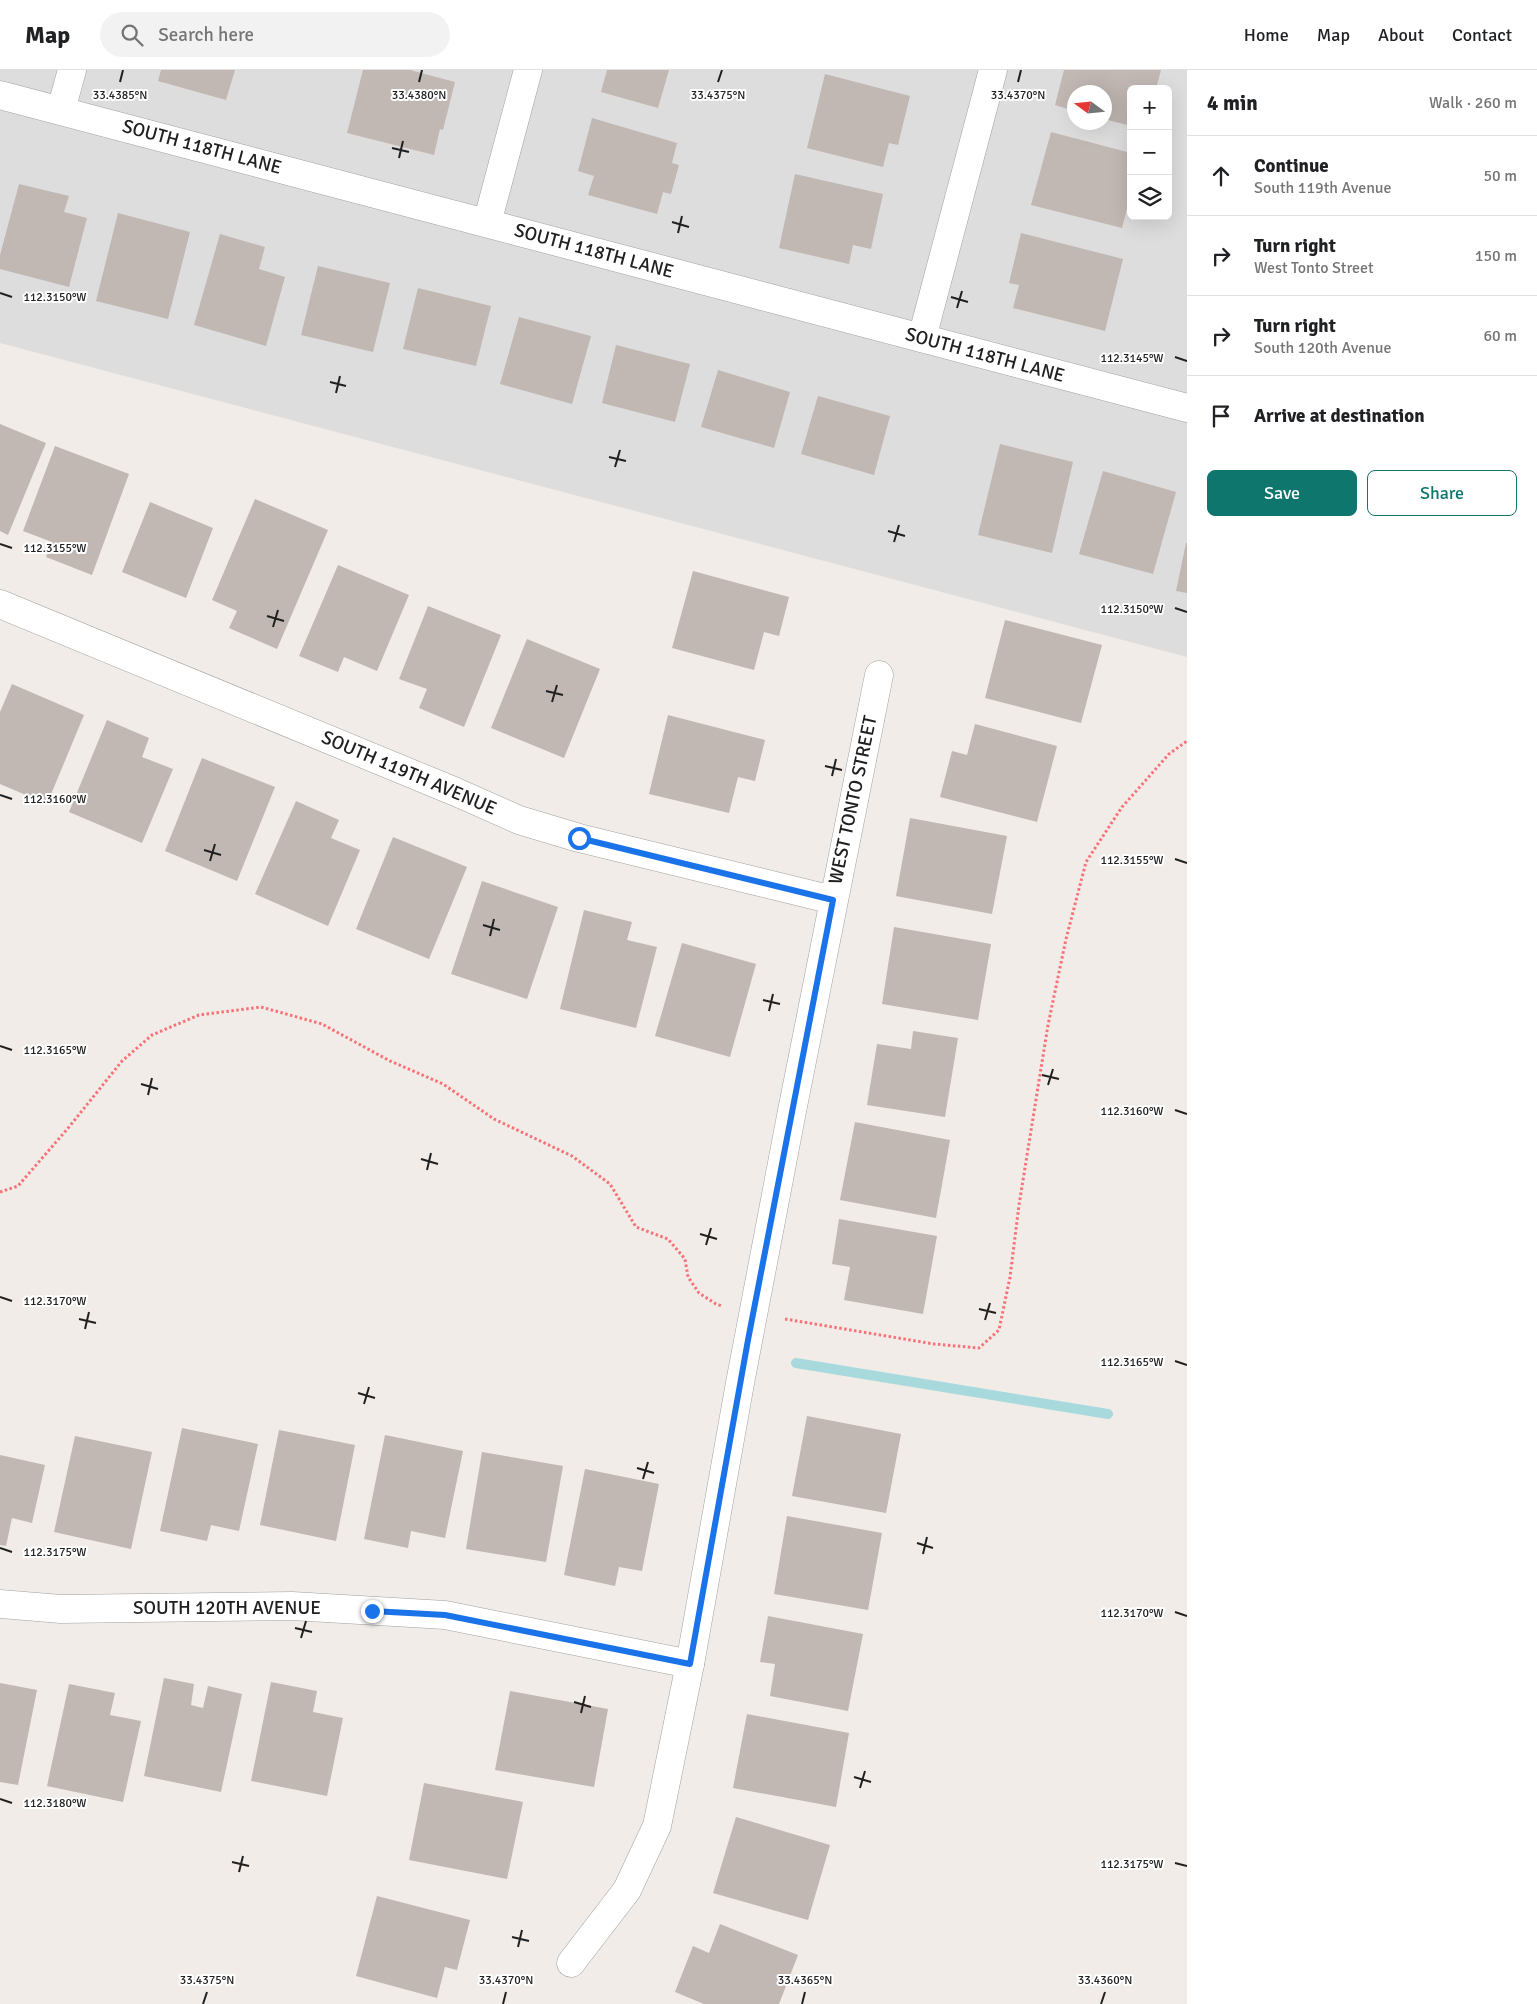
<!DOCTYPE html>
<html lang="en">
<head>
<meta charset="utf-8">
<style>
  :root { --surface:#fff; --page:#f2f2f2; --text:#202124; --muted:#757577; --line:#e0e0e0; --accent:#0f766e }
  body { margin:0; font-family:Signika,sans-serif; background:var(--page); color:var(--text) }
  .controls { position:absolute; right:15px; top:15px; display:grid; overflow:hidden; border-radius:8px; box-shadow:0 5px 20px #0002 }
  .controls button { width:45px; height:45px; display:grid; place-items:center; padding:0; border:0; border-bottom:1px solid var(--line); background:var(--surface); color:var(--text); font:25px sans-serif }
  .compass { position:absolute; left:1067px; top:15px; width:45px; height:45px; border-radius:50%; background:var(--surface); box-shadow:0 5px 20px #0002; rotate:285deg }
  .stop { position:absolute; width:15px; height:15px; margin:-11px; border:4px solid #1a73e8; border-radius:50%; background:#fff }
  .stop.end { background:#1a73e8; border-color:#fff; box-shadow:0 1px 5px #0008 }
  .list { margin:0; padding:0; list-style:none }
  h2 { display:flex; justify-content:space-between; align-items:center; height:65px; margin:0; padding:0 20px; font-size:21px }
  h2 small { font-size:16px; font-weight:400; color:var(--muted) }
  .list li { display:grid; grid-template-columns:32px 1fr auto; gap:15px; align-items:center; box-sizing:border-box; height:80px; padding:0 20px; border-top:1px solid var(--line) }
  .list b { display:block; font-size:19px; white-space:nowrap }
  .list p { margin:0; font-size:16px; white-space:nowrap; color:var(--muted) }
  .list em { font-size:16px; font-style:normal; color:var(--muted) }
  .actions { display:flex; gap:10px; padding:15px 20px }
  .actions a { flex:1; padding:11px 0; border:1px solid var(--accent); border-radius:8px; text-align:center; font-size:18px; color:var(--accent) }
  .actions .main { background:var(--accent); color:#fff }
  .icon { flex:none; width:28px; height:28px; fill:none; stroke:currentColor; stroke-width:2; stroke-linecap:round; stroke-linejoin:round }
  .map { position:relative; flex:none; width:1187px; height:1934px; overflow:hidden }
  header { display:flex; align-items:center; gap:30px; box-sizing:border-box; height:70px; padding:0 25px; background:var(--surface); border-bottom:1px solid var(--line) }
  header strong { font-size:24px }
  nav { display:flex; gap:28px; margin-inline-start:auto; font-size:18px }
  .search { width:350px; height:45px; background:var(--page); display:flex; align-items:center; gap:12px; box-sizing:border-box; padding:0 18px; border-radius:28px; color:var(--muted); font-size:19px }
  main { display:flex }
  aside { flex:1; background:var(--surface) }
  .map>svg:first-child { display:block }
</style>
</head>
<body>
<header>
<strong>Map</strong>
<div class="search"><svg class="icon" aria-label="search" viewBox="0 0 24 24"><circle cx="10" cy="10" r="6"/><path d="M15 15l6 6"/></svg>Search here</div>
<nav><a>Home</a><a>Map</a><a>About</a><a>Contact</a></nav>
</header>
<main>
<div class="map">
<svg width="1187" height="1934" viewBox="0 0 1187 1934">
  <rect width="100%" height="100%" fill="#f1ece7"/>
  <path fill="#deddde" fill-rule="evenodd" d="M0,0H1187V587L0,273ZM1131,19H1168V146H1131ZM1074,22H1104V52H1074Z"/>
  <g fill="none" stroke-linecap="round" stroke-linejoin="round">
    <path stroke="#a8dadd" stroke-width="10" d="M796,1293L1108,1344"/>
  </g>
  <g fill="#c1b7b3">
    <path d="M161,0H235L226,30L158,11Z"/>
    <path d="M363,0H410L455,12L443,60L440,59L434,85L347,63Z"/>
    <path d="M607,0H669L658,38L601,22Z"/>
    <path d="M1064,0H1161L1156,19H1131V56L1104,49V22H1074V41L1055,35Z"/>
    <path d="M825,4L910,26L898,75L889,73L883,97L807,78Z"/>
    <path d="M592,48L677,73L672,93L679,95L671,124L663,122L657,144L588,125L594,106L578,101Z"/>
    <path d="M1051,62L1131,83V123L1122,158L1031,135Z"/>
    <path d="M795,104L883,124L871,179L853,175L849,194L779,178Z"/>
    <path d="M19,114L69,126L64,142L87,148L69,217L0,199V185Z"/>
    <path d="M118,143L190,162L168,249L96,231Z"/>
    <path d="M1021,163L1123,189L1105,261L1013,238L1019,215L1009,213Z"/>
    <path d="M220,164L265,177L259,199L285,207L266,276L194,255Z"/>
    <path d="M318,196L390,213L373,282L301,265Z"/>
    <path d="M418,218L491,236L476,296L403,279Z"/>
    <path d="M519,247L591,266L572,334L500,314Z"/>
    <path d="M616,275L690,294L675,352L602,333Z"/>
    <path d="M718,300L790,322L774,378L701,357Z"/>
    <path d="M818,326L890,346L874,405L801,384Z"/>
    <path d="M0,354L46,373L8,465L0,461Z"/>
    <path d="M1000,374L1073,392L1052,483L978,465Z"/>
    <path d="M55,376L129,404L92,505L46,487L52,472L23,461Z"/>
    <path d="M1103,401L1176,422L1153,504L1079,484Z"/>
    <path d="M255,429L328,460L277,579L229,558L237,541L212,530Z"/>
    <path d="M150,432L213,458L186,528L122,502Z"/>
    <path d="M1186,473H1187V523L1176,521Z"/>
    <path d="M338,495L409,525L377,601L344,587L338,602L299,586Z"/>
    <path d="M693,501L789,527L779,566L764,562L754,600L672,578Z"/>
    <path d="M428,536L501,565L464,657L419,638L427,619L399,609Z"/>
    <path d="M1005,550L1102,575L1081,653L985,628Z"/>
    <path d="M527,569L600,599L564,688L491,658Z"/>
    <path d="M12,614L84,645L47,734L0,714V642Z"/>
    <path d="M668,645L765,670L755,711L738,707L729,743L649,724Z"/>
    <path d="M107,650L149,668L142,687L173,699L142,773L69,742Z"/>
    <path d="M975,654L1057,676L1037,752L940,727L952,681L967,685Z"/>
    <path d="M202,688L275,717L237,811L165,781Z"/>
    <path d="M296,731L339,750L331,768L360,780L328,856L255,824Z"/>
    <path d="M910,748L1007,766L992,844L896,826Z"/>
    <path d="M393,767L467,797L429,889L356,859Z"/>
    <path d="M482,811L558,837L527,929L451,904Z"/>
    <path d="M584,840L632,852L627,870L657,877L636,958L560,939Z"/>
    <path d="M894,857L991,874L978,950L882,934Z"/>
    <path d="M682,873L756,894L730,987L655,966Z"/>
    <path d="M913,961L958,968L945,1047L867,1035L877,974L911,979Z"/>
    <path d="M855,1052L950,1070L936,1148L840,1130Z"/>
    <path d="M839,1149L937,1166L923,1244L844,1230L850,1197L832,1194Z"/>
    <path d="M807,1346L901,1364L886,1443L792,1426Z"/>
    <path d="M182,1358L258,1374L239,1461L211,1455L207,1471L160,1461Z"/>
    <path d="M279,1360L355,1375L336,1471L260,1455Z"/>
    <path d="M385,1365L463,1381L445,1468L411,1461L408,1478L364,1469Z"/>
    <path d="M75,1366L152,1382L131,1479L54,1462Z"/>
    <path d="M482,1382L563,1396L546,1492L466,1479Z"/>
    <path d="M0,1385L45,1395L32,1453L12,1448L6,1476L0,1475Z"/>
    <path d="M585,1399L659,1414L642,1501L619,1497L615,1516L564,1505Z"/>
    <path d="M787,1446L882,1463L868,1540L774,1524Z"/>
    <path d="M768,1546L863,1564L848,1641L770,1626L775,1594L760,1592Z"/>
    <path d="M164,1608L194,1614L191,1635L203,1638L208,1616L242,1624L221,1722L144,1706Z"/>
    <path d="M271,1612L317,1621L313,1642L343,1648L327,1726L251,1711Z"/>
    <path d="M0,1613L37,1620L18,1715L0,1712Z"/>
    <path d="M69,1614L115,1623L110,1645L141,1651L123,1732L47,1716Z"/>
    <path d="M510,1621L608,1639L594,1717L495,1700Z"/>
    <path d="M747,1644L849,1663L836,1737L733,1718Z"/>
    <path d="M424,1713L523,1732L507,1809L409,1790Z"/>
    <path d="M736,1747L830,1775L808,1850L713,1823Z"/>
    <path d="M377,1826L470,1850L457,1900L445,1897L437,1928L356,1906Z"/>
    <path d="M720,1854L798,1885L779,1934H704L675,1922L693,1876L709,1883Z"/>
  </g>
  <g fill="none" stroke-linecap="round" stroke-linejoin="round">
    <g stroke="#a1a1a1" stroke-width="29">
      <g id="minor">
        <path d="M0,25L1187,338"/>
        <path d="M61,40L72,0"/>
        <path d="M487,153L528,0"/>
        <path d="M922,268L993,0"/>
        <path d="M0,534L456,722L519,750L579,768L833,830"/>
        <path d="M0,1534L61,1539L292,1536L445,1545L690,1594"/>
        <path d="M571,1893L627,1820L657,1756L690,1594L740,1313L792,1041L879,605"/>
      </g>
    </g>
    <g stroke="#f87179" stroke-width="3" stroke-dasharray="2.5 2.5" stroke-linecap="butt">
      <path d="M0,1122L18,1116L69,1057L122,991L152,965L199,945L261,937L322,954L390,991L443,1014L494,1049L572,1086L610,1114L636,1157L668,1169L685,1189L688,1207L699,1223L716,1234L722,1236"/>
      <path d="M785,1249L934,1274L979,1278L999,1260L1010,1207L1019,1135L1048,955L1066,869L1086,792L1122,737L1169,684L1187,671"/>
    </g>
    <use href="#minor" stroke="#fff" stroke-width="28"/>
  </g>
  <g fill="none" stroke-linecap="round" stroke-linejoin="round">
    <path stroke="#1a73e8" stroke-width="6" d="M372,1541L445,1545L690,1594L748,1270L833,830L579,768"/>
  </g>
  <path fill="none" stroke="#202020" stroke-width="2" d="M120,12L123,0M419,12L422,0M718,12L722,0M1018,12L1021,0M392,78L409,82M399,88L403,71M672,152L689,157M678,163L682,146M0,223L12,227M951,227L968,232M957,238L962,221M1175,287L1187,291M330,312L346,316M336,323L340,306M609,387L626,391M615,397L620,380M888,461L905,466M894,472L899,455M0,474L12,478M1175,538L1187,542M267,546L284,551M273,557L278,540M546,621L563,625M552,632L557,615M825,696L842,700M832,706L836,689M0,725L12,729M204,780L221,785M1175,789L1187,793M210,791L215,774M483,855L500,860M490,866L494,849M763,930L780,934M769,941L773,924M0,976L12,980M1042,1005L1059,1009M141,1014L158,1019M1048,1015L1053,999M148,1025L152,1008M1175,1040L1187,1044M421,1089L438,1094M427,1100L431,1083M700,1164L717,1169M706,1175L711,1158M0,1227L12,1231M979,1239L996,1243M79,1249L96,1253M985,1250L990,1233M85,1259L89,1242M1175,1291L1187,1295M358,1323L375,1328M364,1334L369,1317M637,1398L654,1403M643,1409L648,1392M917,1473L933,1478M0,1478L12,1482M923,1484L927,1467M1175,1542L1187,1546M295,1558L312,1562M301,1568L306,1551M574,1632L591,1637M581,1643L585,1626M854,1707L871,1712M860,1718L865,1701M0,1729L12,1733M232,1792L249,1796M1175,1793L1187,1796M239,1802L243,1786M512,1867L529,1871M518,1877L522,1860M203,1934L207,1922M503,1934L506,1922M802,1934L805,1922M1101,1934L1105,1922"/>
  <g text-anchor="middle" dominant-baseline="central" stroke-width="4" stroke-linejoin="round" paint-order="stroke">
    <g font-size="19" fill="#202020" stroke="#fff">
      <text transform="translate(202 77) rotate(15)">SOUTH 118TH LANE</text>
      <text transform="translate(594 181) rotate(15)">SOUTH 118TH LANE</text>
      <text transform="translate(985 285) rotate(15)">SOUTH 118TH LANE</text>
      <text transform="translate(409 703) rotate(23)">SOUTH 119TH AVENUE</text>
      <text transform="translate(853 730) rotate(-78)">WEST TONTO STREET</text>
      <text x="227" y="1538">SOUTH 120TH AVENUE</text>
    </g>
  </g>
  <g font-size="12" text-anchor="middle" fill="#202020" stroke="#fff" stroke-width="4" stroke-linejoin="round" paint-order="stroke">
    <text x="120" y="29">33.4385°N</text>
    <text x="419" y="29">33.4380°N</text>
    <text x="718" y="29">33.4375°N</text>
    <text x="1018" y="29">33.4370°N</text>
    <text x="55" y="231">112.3150°W</text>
    <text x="1132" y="292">112.3145°W</text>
    <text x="55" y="482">112.3155°W</text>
    <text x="1132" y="543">112.3150°W</text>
    <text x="55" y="733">112.3160°W</text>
    <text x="1132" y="794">112.3155°W</text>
    <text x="55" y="984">112.3165°W</text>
    <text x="1132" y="1045">112.3160°W</text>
    <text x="55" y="1235">112.3170°W</text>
    <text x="1132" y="1296">112.3165°W</text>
    <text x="55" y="1486">112.3175°W</text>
    <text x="1132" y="1547">112.3170°W</text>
    <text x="55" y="1737">112.3180°W</text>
    <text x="1132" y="1798">112.3175°W</text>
    <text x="207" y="1914">33.4375°N</text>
    <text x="506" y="1914">33.4370°N</text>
    <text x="805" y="1914">33.4365°N</text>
    <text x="1105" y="1914">33.4360°N</text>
  </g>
</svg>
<div class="controls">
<button>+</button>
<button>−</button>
<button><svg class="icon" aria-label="layers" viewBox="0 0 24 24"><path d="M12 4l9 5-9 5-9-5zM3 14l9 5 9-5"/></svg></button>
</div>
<svg class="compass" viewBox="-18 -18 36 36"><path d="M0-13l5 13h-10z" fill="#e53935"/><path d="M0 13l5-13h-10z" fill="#757577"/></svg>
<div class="stop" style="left:579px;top:768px"></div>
<div class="stop end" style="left:372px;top:1541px"></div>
</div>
<aside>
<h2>4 min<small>Walk · 260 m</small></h2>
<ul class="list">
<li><svg class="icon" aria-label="ahead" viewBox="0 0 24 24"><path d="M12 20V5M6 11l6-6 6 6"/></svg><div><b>Continue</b><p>South 119th Avenue</p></div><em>50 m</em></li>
<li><svg class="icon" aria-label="right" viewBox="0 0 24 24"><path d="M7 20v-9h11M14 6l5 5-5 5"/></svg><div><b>Turn right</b><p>West Tonto Street</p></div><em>150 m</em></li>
<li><svg class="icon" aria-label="right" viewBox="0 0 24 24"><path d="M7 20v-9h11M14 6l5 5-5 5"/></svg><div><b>Turn right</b><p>South 120th Avenue</p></div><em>60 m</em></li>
<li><svg class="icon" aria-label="arrive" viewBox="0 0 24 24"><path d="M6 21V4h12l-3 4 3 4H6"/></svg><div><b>Arrive at destination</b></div></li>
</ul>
<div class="actions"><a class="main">Save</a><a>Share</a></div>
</aside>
</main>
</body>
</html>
